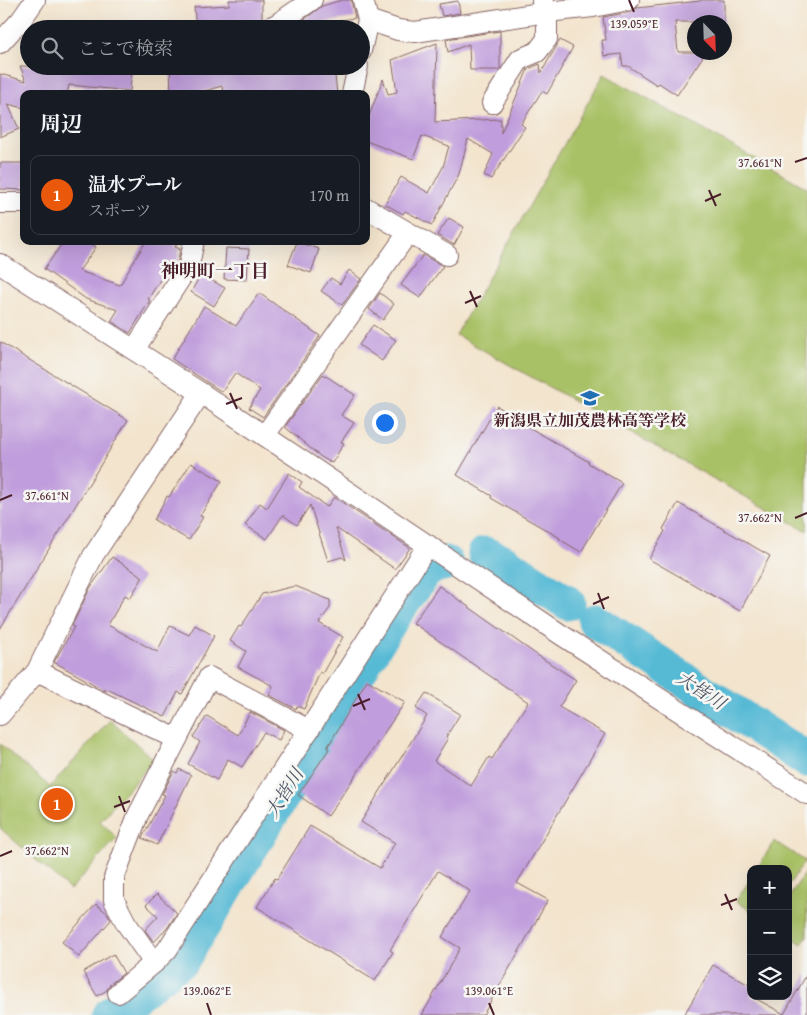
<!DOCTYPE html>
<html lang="ja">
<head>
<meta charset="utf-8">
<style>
  :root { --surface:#171b24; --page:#242831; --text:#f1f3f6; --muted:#9ea1a6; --line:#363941; --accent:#ea580c }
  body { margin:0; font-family:"Gentium Book Plus","Noto Serif JP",serif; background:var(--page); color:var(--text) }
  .controls { position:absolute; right:15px; bottom:15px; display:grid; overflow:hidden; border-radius:10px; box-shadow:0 5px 20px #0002 }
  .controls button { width:45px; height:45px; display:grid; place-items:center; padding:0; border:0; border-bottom:1px solid var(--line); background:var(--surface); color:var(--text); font:25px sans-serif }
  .compass { position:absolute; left:687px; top:15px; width:45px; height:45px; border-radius:50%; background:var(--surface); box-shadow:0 5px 20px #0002; rotate:157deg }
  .you { position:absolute; left:384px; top:422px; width:18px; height:18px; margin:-12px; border:4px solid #fff; border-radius:50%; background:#1a73e8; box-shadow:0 0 0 8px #1a73e833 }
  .badge { display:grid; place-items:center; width:32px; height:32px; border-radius:50%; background:var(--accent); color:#fff; font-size:16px; font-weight:700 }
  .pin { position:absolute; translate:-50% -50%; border:2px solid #fff; box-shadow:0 1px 5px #0006 }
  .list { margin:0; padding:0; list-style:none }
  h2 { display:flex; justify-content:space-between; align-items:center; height:65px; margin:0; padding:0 20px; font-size:21px }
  h2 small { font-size:16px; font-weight:400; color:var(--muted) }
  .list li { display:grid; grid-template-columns:32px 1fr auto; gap:15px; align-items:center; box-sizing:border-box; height:80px; margin:0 10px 10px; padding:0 10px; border:1px solid var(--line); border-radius:10px }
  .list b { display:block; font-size:19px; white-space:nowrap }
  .list p { margin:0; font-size:16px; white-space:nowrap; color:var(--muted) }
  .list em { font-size:16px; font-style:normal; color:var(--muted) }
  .icon { flex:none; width:28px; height:28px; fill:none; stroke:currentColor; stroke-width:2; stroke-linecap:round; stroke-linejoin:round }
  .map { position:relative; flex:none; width:807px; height:1015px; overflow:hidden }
  .search { position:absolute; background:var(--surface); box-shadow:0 5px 20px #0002; left:20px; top:20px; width:350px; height:55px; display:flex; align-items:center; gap:12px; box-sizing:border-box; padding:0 18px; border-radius:28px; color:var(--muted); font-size:19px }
  .panel { position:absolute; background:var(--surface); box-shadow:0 5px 20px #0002; left:20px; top:90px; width:350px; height:155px; border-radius:10px }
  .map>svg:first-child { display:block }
</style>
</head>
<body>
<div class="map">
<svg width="807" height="1015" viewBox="0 0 807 1015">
  <rect width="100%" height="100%" fill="#f6f6f2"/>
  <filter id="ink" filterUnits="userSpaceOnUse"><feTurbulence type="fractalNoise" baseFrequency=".02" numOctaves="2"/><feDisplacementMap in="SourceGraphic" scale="10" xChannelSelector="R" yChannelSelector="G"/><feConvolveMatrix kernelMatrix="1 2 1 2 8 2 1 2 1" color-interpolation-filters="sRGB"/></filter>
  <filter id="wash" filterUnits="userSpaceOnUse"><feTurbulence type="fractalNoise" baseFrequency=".0096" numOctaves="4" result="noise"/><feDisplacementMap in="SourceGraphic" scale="20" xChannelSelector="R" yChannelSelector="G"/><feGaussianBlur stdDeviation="1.12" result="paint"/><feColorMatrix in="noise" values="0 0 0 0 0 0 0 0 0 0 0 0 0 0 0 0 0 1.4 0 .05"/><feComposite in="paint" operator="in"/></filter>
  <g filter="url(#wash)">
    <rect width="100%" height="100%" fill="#f3e4cd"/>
    <g fill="#a9c166" stroke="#7a7048">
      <path d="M604,74L807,188V531L456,335Z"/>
      <path d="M110,720L154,760L100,821L117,838L70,890L0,828V744L50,787Z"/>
      <path d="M774,841L805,861L788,886V869H757Z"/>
      <path d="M807,869V936L802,944L788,935V899Z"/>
      <path d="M751,878V911L736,901Z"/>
    </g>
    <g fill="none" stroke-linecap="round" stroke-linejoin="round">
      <g stroke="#56bad5" stroke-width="35">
        <path d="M485,554L503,561L568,603"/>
        <path d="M595,621L807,760"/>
        <path d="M109,1015L182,960L387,626L427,568L446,563"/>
      </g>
    </g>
    <g id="blocks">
      <g fill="#c09ddc">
        <path d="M229,0H262V18L257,22L254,29H196L194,7L229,5Z"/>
        <path d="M342,0H351L355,18L294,27L322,6Z"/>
        <path d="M700,0H724V22H675L678,52H706L677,95L659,83L657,85L628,66H623L621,54L604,56L602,40H606L603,17L631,12L637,8L700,1Z"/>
        <path d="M458,1L460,13L442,16L439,4Z"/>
        <path d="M500,31V68L499,70H470L469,44L448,52L446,39Z"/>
        <path d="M560,40L573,47L547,94L542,91L521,124L525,127L491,179L484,175L493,154L468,139L459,174L432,225L405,211L403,214L385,204L401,177L429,193L443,167L449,146L422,136L413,159L366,141V124L383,79L388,94L397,92L392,60L437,43L435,122L501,119V133L528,69L540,64L541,73Z"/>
        <path d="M20,66L132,67L130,91L69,85L67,94H24V108L8,104L19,129L0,137V74L26,81Z"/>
        <path d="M170,66H260L261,72L286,66H334L337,94H224L222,86L194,94H171Z"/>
        <path d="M0,163H24V190L0,189Z"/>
        <path d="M449,218L464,227L454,245L437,235Z"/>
        <path d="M64,241H88L96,247L79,271L120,285L146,241H178L175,247L180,249L178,260L171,271L167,269L148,299L150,300L130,333L111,321L118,310L86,299L44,269Z"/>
        <path d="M297,242L319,249L311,273L288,265Z"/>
        <path d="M226,248L249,249L247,280L224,279Z"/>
        <path d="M423,255L443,266L420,298L401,285Z"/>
        <path d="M349,270L361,279L342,305L321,291L331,278L340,284Z"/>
        <path d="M201,274L225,288L214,306L191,292Z"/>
        <path d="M259,293L320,336L263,417L249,408L260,390L235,373L222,392L172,359L204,306L236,326Z"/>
        <path d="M380,293L394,304L383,320L369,309Z"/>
        <path d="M373,325L396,340L382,361L359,345Z"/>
        <path d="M0,342L128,420L0,629Z"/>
        <path d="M323,374L355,395L341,415L354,423L341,442L344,443L332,463L321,457L285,427Z"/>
        <path d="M497,406L519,419L518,421L589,462L588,463L622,483L581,552L559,539L560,538L491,498L492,496L457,475Z"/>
        <path d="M191,463L222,481L200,516L203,517L189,540L154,520L167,496L169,497Z"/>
        <path d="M289,473L302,482L299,487L327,507L334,497L410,548L395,569L336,528L346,560L342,557L328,561L310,505L297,525L283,515L267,539L245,525L260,503L267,508Z"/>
        <path d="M678,503L770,556L740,611L649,559L665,531L663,529Z"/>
        <path d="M112,557L143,577L130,598L125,595L108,625L157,652L170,626L189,635L195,625L214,636L182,694L178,692L165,717L107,689L106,691L54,662L74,627L72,626L90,588Z"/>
        <path d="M295,586L330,600V608L319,623L343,637L322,674L320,672L304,709L297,706L296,709L269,695L273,686L238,667L246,651L230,641L239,626L241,627L262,594Z"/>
        <path d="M439,586L537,655L576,680L559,707L605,734L517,883L548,900L483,1015H422L460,948L442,937L470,891L438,871L390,950L393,952L375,981L257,907L275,878L277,879L310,826L380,868L395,843L361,822L427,716L416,708L426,693L460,714L446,737L448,738L434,761L471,786L489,757L492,759L528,702L413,623Z"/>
        <path d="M367,680L405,702L328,816L298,795L329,749L327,748Z"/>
        <path d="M250,712L284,730L279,740L264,732L242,767L228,759L217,780L188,764L200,742L193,737L207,716L238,735Z"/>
        <path d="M179,769L191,775L157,845L142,838L165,795L162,794L174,771L177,773Z"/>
        <path d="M157,894L177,913L168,927L154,942L145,930L158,916L146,905Z"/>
        <path d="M96,904L108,914L111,920L79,957L62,942Z"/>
        <path d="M113,954L124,973L110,984L107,990L97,996L83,972Z"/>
        <path d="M713,965L751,986V996L784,1014L807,974V1015H684Z"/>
      </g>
    </g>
  </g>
  <g filter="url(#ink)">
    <use href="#blocks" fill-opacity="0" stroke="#856464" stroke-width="1"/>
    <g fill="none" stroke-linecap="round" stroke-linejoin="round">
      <g stroke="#856464" stroke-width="22">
        <g id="minor">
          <path d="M368,20L398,30L415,32L547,12L593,7L629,0"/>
          <path d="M266,29L277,24L312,0"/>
          <path d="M0,43L21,20L35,0"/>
          <path d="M361,51L368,20L363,0"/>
          <path d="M352,94L358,66"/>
          <path d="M492,103L520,59L537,52L547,39V12L542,1"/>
          <path d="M0,203H24"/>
          <path d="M366,208L447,255"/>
          <path d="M0,264L201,393L560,634L807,794"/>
          <path d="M134,350L189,265L194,241"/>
          <path d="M265,435L408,233"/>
          <path d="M37,671L177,739"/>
          <path d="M0,715L37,671L93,556L201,393"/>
          <path d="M154,963L126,923L114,900V878L138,815L209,677L309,730"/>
          <path d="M118,993L154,963L167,950L428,545"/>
        </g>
      </g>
      <use href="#minor" stroke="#fff" stroke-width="20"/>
    </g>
  </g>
  <path fill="none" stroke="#4a1f2b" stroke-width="2" d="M629,0L634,12M795,162L807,158M709,190L716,206M705,201L721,194M470,291L477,307M465,303L481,296M230,393L237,409M226,404L242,398M0,500L12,495M795,518L807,513M598,593L604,609M593,604L609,597M358,694L365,710M353,706L370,699M119,796L125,812M114,807L130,801M0,856L12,851M725,894L732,910M721,905L737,899M207,1003L211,1015M489,1003L494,1015"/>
  <defs>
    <g id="school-bare" transform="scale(1.5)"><path d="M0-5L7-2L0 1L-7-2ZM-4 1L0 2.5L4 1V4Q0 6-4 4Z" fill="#1f6fb2" stroke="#f6f6f2" stroke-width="2.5" paint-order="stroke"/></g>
  </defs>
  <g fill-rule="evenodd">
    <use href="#school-bare" x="590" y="398"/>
  </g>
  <g text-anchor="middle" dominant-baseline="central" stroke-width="5" stroke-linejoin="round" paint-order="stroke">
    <g font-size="16" font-weight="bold" fill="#4a1f2b" stroke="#f6f6f2">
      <text x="590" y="420">新潟県立加茂農林高等学校</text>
    </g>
    <g font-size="18" font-weight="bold" fill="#4a1f2b" stroke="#f6f6f2">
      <text x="215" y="270">神明町一丁目</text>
    </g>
    <g font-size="18" font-style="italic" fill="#4e5566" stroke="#f6f6f2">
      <text transform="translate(701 690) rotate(33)">大皆川</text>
      <text transform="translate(284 793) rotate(-58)">大皆川</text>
    </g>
  </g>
  <g font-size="12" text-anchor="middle" fill="#4a1f2b" stroke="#f6f6f2" stroke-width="5" stroke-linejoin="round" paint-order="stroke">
    <text x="634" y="28">139.059°E</text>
    <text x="760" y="167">37.661°N</text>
    <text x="47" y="500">37.661°N</text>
    <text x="760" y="522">37.662°N</text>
    <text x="47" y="855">37.662°N</text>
    <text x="207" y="995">139.062°E</text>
    <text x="489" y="995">139.061°E</text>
  </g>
</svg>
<div class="controls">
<button>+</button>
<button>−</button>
<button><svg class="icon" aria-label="layers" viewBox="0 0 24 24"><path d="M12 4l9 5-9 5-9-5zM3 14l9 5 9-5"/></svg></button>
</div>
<svg class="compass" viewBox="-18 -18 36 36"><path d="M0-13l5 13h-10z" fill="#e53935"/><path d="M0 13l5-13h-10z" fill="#9ea1a6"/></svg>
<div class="you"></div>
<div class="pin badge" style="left:57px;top:804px">1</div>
<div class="search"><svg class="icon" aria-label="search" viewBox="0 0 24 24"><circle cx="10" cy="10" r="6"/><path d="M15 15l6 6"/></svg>ここで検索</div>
<section class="panel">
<h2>周辺<small></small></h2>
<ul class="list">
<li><span class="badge">1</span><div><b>温水プール</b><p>スポーツ</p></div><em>170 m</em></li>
</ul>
</section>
</div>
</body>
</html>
